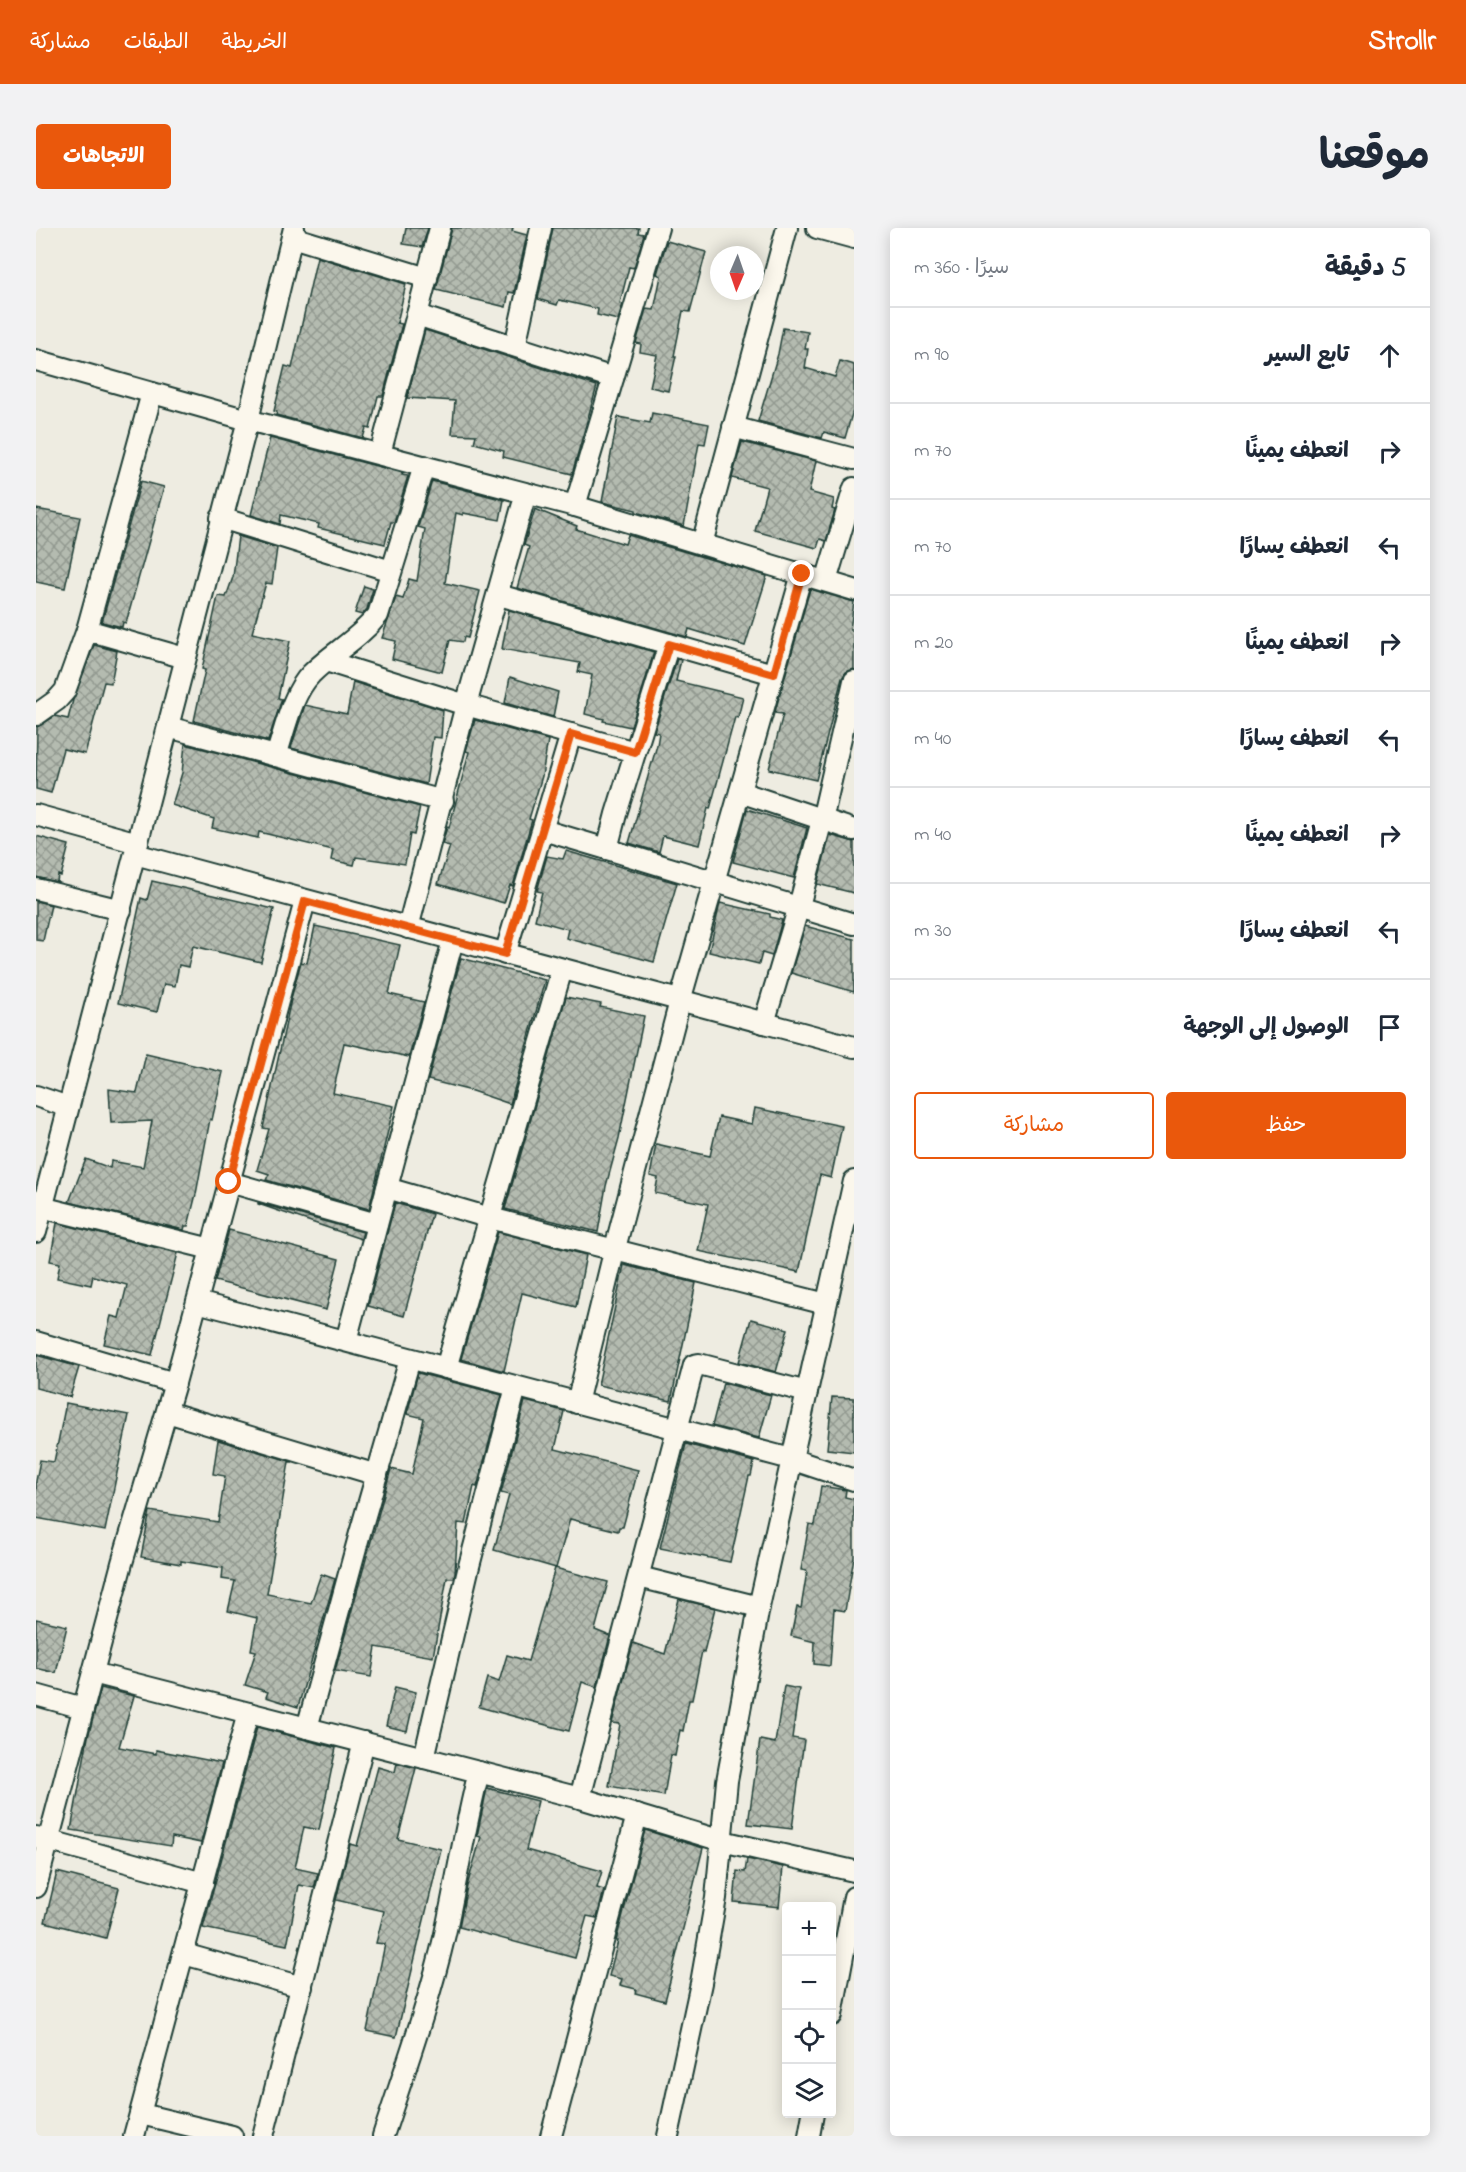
<!DOCTYPE html>
<html lang="ar">
<head>
<meta charset="utf-8">
<style>
  :root { --surface:#fff; --page:#f2f2f3; --text:#1f2937; --muted:#747a83; --line:#e0e1e3; --accent:#ea580c }
  body { margin:0; font-family:"Indie Flower","Playpen Sans Arabic",sans-serif; background:var(--page); color:var(--text); direction:rtl }
  .controls { position:absolute; right:18px; bottom:18px; display:grid; overflow:hidden; border-radius:6px; box-shadow:0 3px 15px #0003 }
  .controls button { width:54px; height:54px; display:grid; place-items:center; padding:0; border:0; border-bottom:2px solid var(--line); background:var(--surface); color:var(--text); font:30px sans-serif }
  .compass { position:absolute; left:674px; top:18px; width:54px; height:54px; border-radius:50%; background:var(--surface); box-shadow:0 3px 15px #0003; rotate:182deg }
  .stop { position:absolute; width:18px; height:18px; margin:-14px; border:4px solid #ea580c; border-radius:50%; background:#fff }
  .stop.end { background:#ea580c; border-color:#fff; box-shadow:0 2px 6px #0008 }
  .list { margin:0; padding:0; list-style:none }
  h2 { display:flex; justify-content:space-between; align-items:center; height:78px; margin:0; padding:0 24px; font-size:26px }
  h2 small { font-size:20px; font-weight:400; color:var(--muted) }
  .list li { display:grid; grid-template-columns:39px 1fr auto; gap:18px; align-items:center; box-sizing:border-box; height:96px; padding:0 24px; border-top:2px solid var(--line) }
  .list b { display:block; font-size:22px; white-space:nowrap }
  .list em { font-size:20px; font-style:normal; color:var(--muted) }
  .actions { display:flex; gap:12px; padding:18px 24px }
  .actions a { flex:1; padding:14px 0; border:2px solid var(--accent); border-radius:6px; text-align:center; font-size:21px; color:var(--accent) }
  .actions .main { background:var(--accent); color:#fff }
  .icon { flex:none; width:33px; height:33px; fill:none; stroke:currentColor; stroke-width:2; stroke-linecap:round; stroke-linejoin:round }
  .map { position:relative; flex:none; width:818px; height:1908px; overflow:hidden; direction:ltr; border-radius:6px }
  header { display:flex; align-items:center; gap:36px; box-sizing:border-box; height:84px; padding:0 30px; background:var(--accent); color:#fff }
  header strong { font-size:28px }
  nav { display:flex; gap:33px; margin-inline-start:auto; font-size:21px }
  .intro { display:flex; align-items:center; justify-content:space-between; box-sizing:border-box; height:144px; padding:0 36px }
  h1 { margin:0; font-size:42px }
  .button { padding:15px 27px; border-radius:6px; background:var(--accent); color:#fff; font-size:21px; font-weight:700 }
  main { display:flex; gap:36px; padding:0 36px }
  aside { flex:1; background:var(--surface); border-radius:6px; box-shadow:0 3px 15px #0003 }
  .map>svg:first-child { display:block }
</style>
</head>
<body>
<header>
<strong>Strollr</strong>
<nav><a>الخريطة</a><a>الطبقات</a><a>مشاركة</a></nav>
</header>
<div class="intro"><h1>موقعنا</h1><a class="button">الاتجاهات</a></div>
<main>
<aside>
<h2>5 دقيقة<small>سيرًا · 360 m</small></h2>
<ul class="list">
<li><svg class="icon" aria-label="ahead" viewBox="0 0 24 24"><path d="M12 20V5M6 11l6-6 6 6"/></svg><div><b>تابع السير</b></div><em>90 m</em></li>
<li><svg class="icon" aria-label="right" viewBox="0 0 24 24"><path d="M7 20v-9h11M14 6l5 5-5 5"/></svg><div><b>انعطف يمينًا</b></div><em>70 m</em></li>
<li><svg class="icon" aria-label="left" viewBox="0 0 24 24"><path d="M17 20v-9H6M10 6l-5 5 5 5"/></svg><div><b>انعطف يسارًا</b></div><em>70 m</em></li>
<li><svg class="icon" aria-label="right" viewBox="0 0 24 24"><path d="M7 20v-9h11M14 6l5 5-5 5"/></svg><div><b>انعطف يمينًا</b></div><em>20 m</em></li>
<li><svg class="icon" aria-label="left" viewBox="0 0 24 24"><path d="M17 20v-9H6M10 6l-5 5 5 5"/></svg><div><b>انعطف يسارًا</b></div><em>40 m</em></li>
<li><svg class="icon" aria-label="right" viewBox="0 0 24 24"><path d="M7 20v-9h11M14 6l5 5-5 5"/></svg><div><b>انعطف يمينًا</b></div><em>40 m</em></li>
<li><svg class="icon" aria-label="left" viewBox="0 0 24 24"><path d="M17 20v-9H6M10 6l-5 5 5 5"/></svg><div><b>انعطف يسارًا</b></div><em>30 m</em></li>
<li><svg class="icon" aria-label="arrive" viewBox="0 0 24 24"><path d="M6 21V4h12l-3 4 3 4H6"/></svg><div><b>الوصول إلى الوجهة</b></div></li>
</ul>
<div class="actions"><a class="main">حفظ</a><a>مشاركة</a></div>
</aside>
<div class="map">
<svg width="818" height="1908" viewBox="0 0 818 1908">
  <defs>
    <pattern id="building-cross-hatch" width="8" height="8" patternUnits="userSpaceOnUse" patternTransform="scale(1.5)"><rect width="8" height="8" fill="#b4bbb0"/><path d="M0 0l8 8M0 8l8-8" fill="none" stroke="#929990"/></pattern>
  </defs>
  <rect width="100%" height="100%" fill="#eeece1"/>
  <filter id="ink" filterUnits="userSpaceOnUse"><feTurbulence type="fractalNoise" baseFrequency=".0167" numOctaves="2"/><feDisplacementMap in="SourceGraphic" scale="12" xChannelSelector="R" yChannelSelector="G"/><feConvolveMatrix kernelMatrix="1 2 1 2 8 2 1 2 1" color-interpolation-filters="sRGB"/></filter>
  <g filter="url(#ink)">
    <g fill="url(#building-cross-hatch)" stroke="#1f3d34" stroke-width="1.5">
      <path d="M370,0H392L386,19L367,16Z"/>
      <path d="M416,0H477L476,3L491,7L478,65L473,64L470,79L400,62Z"/>
      <path d="M517,0H603L602,5L608,6L598,40L593,39L584,75L587,76L582,92L561,87L562,81L523,72L521,77L502,71Z"/>
      <path d="M631,13L670,24L654,84L647,83L638,128H640L632,163L614,159L621,127L604,124L605,116L600,115L610,81L618,82L625,48L621,46Z"/>
      <path d="M281,29L370,56L361,95L366,96L347,168H342L334,201L330,200L327,210L240,187L241,184L238,183L249,138L256,140Z"/>
      <path d="M747,100L772,104L769,121H772L769,140L799,149L804,133L818,137V179L809,210L788,204L786,210L722,193L742,126Z"/>
      <path d="M389,102L561,158L536,246L467,229L468,223L438,215L440,207L416,206L419,173L371,170Z"/>
      <path d="M616,185L673,196L669,216L663,215L648,298L600,284V282L566,274L582,189L614,195Z"/>
      <path d="M234,210L367,245L366,247L372,248L358,294H355L349,316L282,300L283,296L245,287L244,296L215,287Z"/>
      <path d="M706,214L780,233L773,264L798,271L796,281L799,282L790,313L784,311L781,320L719,303L731,259L696,250Z"/>
      <path d="M105,253L128,259L90,395L87,394L86,399L66,394Z"/>
      <path d="M396,253L468,272L464,292L427,285V287L420,285L409,355L444,363L432,410L428,409L427,414L414,412L406,444L356,431L360,413L346,410L360,369L367,371L373,351L381,353L389,301L382,299Z"/>
      <path d="M0,281L44,289L29,360L0,354Z"/>
      <path d="M499,281L541,298L540,301L589,316L592,307L731,348L709,418L653,401L651,409L481,360L493,319L488,317Z"/>
      <path d="M202,308L241,320L236,356L230,355L216,405L254,413L242,470L246,471L232,513L158,493L169,442L166,441L182,368L190,369L197,349Z"/>
      <path d="M328,358L337,361L331,381L326,387L319,385Z"/>
      <path d="M774,361L818,374L814,402H818V441L810,444L806,450L780,552L733,541L747,486L739,485L740,480Z"/>
      <path d="M473,382L618,424L595,499L567,493L568,491L549,486L556,447L542,444L544,435L466,421Z"/>
      <path d="M58,417L81,423L75,455L68,454L49,526L27,521L15,565L0,561L1,499L19,488L32,491L37,472Z"/>
      <path d="M641,431L645,432L640,453L707,469L702,490L699,489L674,581L672,580L663,617L627,608L623,624L593,615L621,517L623,505L618,504Z"/>
      <path d="M474,449L522,464L517,489L469,475Z"/>
      <path d="M317,454L407,482L405,510L397,509L390,556L255,520L269,477L311,486Z"/>
      <path d="M439,492L512,512L506,548L493,591L496,592L477,658L474,657L468,675L402,656L414,618L406,616L411,599L413,600L433,524L430,523Z"/>
      <path d="M149,516L384,579L378,607L374,606L369,636L320,629L318,637L295,632L297,622L223,604L222,610L176,600L178,591L136,577L146,545Z"/>
      <path d="M711,581L771,600L758,650L697,634Z"/>
      <path d="M794,607L818,614V665L781,656Z"/>
      <path d="M0,608L33,617L25,648L22,647L21,654L0,649Z"/>
      <path d="M530,623L641,655L618,734L530,710L532,701L499,692L506,664L501,663L511,628L527,631Z"/>
      <path d="M116,653L238,681L225,734L157,718L152,739L143,737L139,758L128,756L121,784L82,775L105,670L111,672Z"/>
      <path d="M0,673L15,677L7,713L0,712Z"/>
      <path d="M684,675L734,686V689L746,692L736,728L726,725L723,736L673,724Z"/>
      <path d="M279,698L364,717L353,766L388,774L373,829L308,815L297,865L358,878L333,981L230,952L233,946L221,942L233,901L227,900L256,767L265,734L271,735Z"/>
      <path d="M769,698L818,711V764L755,745Z"/>
      <path d="M425,730L509,752L474,876L436,863L392,852Z"/>
      <path d="M530,769L565,776L564,779L608,788L583,910L570,958L562,1004L469,981Z"/>
      <path d="M110,826L187,844L176,892L174,891L160,966L152,998H149L148,1002L33,974L50,931L74,940L75,933L107,939L116,893L75,895L73,861L101,865Z"/>
      <path d="M719,880L806,898L795,950L784,947L763,1044L662,1023L672,976L619,965L622,950L614,948L620,916L674,928L683,889L716,896Z"/>
      <path d="M222,975L327,1004L325,1011L222,976Z"/>
      <path d="M359,975L396,986L368,1088L332,1078Z"/>
      <path d="M21,995L142,1025L116,1127L68,1116L75,1088L83,1090L91,1057L57,1048L55,1057L21,1050L24,1035L14,1033Z"/>
      <path d="M193,1002L303,1031L290,1082L179,1053Z"/>
      <path d="M462,1004L550,1027L540,1079L486,1065L468,1143L425,1131Z"/>
      <path d="M588,1037L660,1055L635,1173L562,1157Z"/>
      <path d="M715,1091L752,1101L740,1144L703,1134Z"/>
      <path d="M0,1127L43,1139L34,1169L0,1160Z"/>
      <path d="M382,1145L466,1167L441,1259L438,1258L430,1296L422,1295L419,1345L418,1350H411L397,1429L340,1419L335,1449L299,1443L355,1241L376,1246L388,1190L371,1186Z"/>
      <path d="M687,1155L735,1167L723,1210L676,1198Z"/>
      <path d="M796,1169L818,1170V1224L791,1221Z"/>
      <path d="M489,1173L528,1183L519,1221L602,1242L587,1299H583L582,1303L534,1291L520,1340L458,1322L473,1267L465,1265Z"/>
      <path d="M30,1175L93,1187L69,1303L0,1290V1253L4,1232L18,1234Z"/>
      <path d="M182,1212L257,1234H253L231,1366L275,1375L285,1346L299,1351L262,1479L230,1469L232,1464L209,1457L220,1423L215,1422L221,1390L192,1383L199,1353L186,1351L187,1340L145,1333V1336L105,1329L114,1283L182,1294L189,1248L177,1246Z"/>
      <path d="M650,1216L718,1234L715,1248H713L694,1334L624,1320Z"/>
      <path d="M785,1258L810,1262L809,1269L818,1271V1329L809,1383L798,1381L794,1438L778,1436L779,1414L755,1408L761,1379L765,1380L771,1343L765,1342L773,1296L779,1297Z"/>
      <path d="M519,1340L572,1354L559,1402L574,1408L561,1459L546,1454L533,1503L443,1479L451,1450L463,1454L471,1427L492,1433Z"/>
      <path d="M643,1371L679,1380L668,1424L666,1423L656,1472H653L647,1503L644,1502L639,1528L635,1527L628,1568L573,1558L584,1496L576,1495L597,1415L629,1426Z"/>
      <path d="M0,1391L31,1398L20,1445L0,1440Z"/>
      <path d="M748,1458L763,1461L756,1510L768,1512L756,1601L712,1596L724,1512L739,1515Z"/>
      <path d="M359,1459L380,1464L371,1503L350,1498Z"/>
      <path d="M65,1460L98,1468L83,1519L120,1526V1522L186,1535L165,1615L136,1609L135,1618L35,1602L52,1509Z"/>
      <path d="M221,1499L300,1520L283,1602L268,1599L259,1640L282,1645L278,1660L263,1657L251,1717L167,1700Z"/>
      <path d="M361,1535L380,1540L362,1611L405,1621L360,1809L331,1803L349,1716L340,1715L348,1683L300,1672L314,1616L321,1618L342,1539L359,1544Z"/>
      <path d="M451,1560L502,1573L490,1622L566,1643L561,1660L568,1662L561,1690L551,1688L539,1730L423,1699L431,1658L445,1609L441,1608Z"/>
      <path d="M609,1602L667,1620L629,1773L599,1765L600,1761L584,1757L586,1751L573,1748L582,1713H580Z"/>
      <path d="M711,1631L747,1639L743,1679L698,1674L701,1643L709,1644Z"/>
      <path d="M21,1644L83,1660L70,1710L9,1694Z"/>
    </g>
    <g fill="none" stroke-linecap="round" stroke-linejoin="round">
      <g stroke="#1f3d34" stroke-width="24">
        <g id="street">
          <path d="M781,0L818,10"/>
          <path d="M256,9L391,50"/>
          <path d="M381,87L577,150"/>
          <path d="M479,118L505,0"/>
          <path d="M0,132L212,192L539,278L818,362"/>
          <path d="M697,199L818,231"/>
          <path d="M344,226L404,0"/>
          <path d="M539,278L622,0"/>
          <path d="M185,290L355,343"/>
          <path d="M666,316L751,0"/>
          <path d="M790,353L818,260"/>
          <path d="M463,367L737,446"/>
          <path d="M51,402L149,430"/>
          <path d="M633,416L580,586L571,621L818,696"/>
          <path d="M290,433L430,477L599,524"/>
          <path d="M0,487L21,472L29,463L51,402L116,165"/>
          <path d="M132,499L407,573"/>
          <path d="M240,528C249,502 255,467 275,446C296,425 323,411 342,387L388,238"/>
          <path d="M704,564L818,602"/>
          <path d="M0,587L102,615"/>
          <path d="M507,602L571,621"/>
          <path d="M99,626L818,819"/>
          <path d="M0,661L85,682"/>
          <path d="M372,700L430,477L490,265"/>
          <path d="M469,726L535,506"/>
          <path d="M728,795L763,678L786,592L818,453"/>
          <path d="M0,868L32,879"/>
          <path d="M193,954L341,996"/>
          <path d="M351,960L454,990L790,1076"/>
          <path d="M5,979L175,1021"/>
          <path d="M0,1004L212,192L258,0"/>
          <path d="M161,1074L755,1231L818,1252"/>
          <path d="M310,1113L417,712"/>
          <path d="M0,1114L139,1155"/>
          <path d="M410,1140L526,741"/>
          <path d="M541,1175L579,1020L644,773L766,346"/>
          <path d="M131,1184L341,1247"/>
          <path d="M603,1349L723,1379"/>
          <path d="M57,1445L544,1570L686,1613L818,1643"/>
          <path d="M0,1467L47,1480"/>
          <path d="M271,1500L324,1305L374,1131"/>
          <path d="M388,1530L432,1342L480,1159"/>
          <path d="M544,1570L658,1137L663,1136L771,1164"/>
          <path d="M0,1609L167,1655"/>
          <path d="M0,1659L86,1335L139,1155L269,673"/>
          <path d="M148,1726L266,1759"/>
          <path d="M796,1787L818,1669"/>
          <path d="M105,1886L196,1908"/>
          <path d="M98,1908L212,1485"/>
          <path d="M227,1908L328,1514"/>
          <path d="M347,1908C369,1841 393,1775 409,1706C421,1652 429,1597 443,1544"/>
          <path d="M515,1908L601,1587"/>
          <path d="M632,1908L665,1755L680,1670L691,1553L723,1379L818,953"/>
          <path d="M773,1908L777,1886"/>
        </g>
      </g>
      <use href="#street" stroke="#fbf7ec" stroke-width="20"/>
    </g>
  </g>
  <g fill="none" stroke-linecap="round" stroke-linejoin="round" filter="url(#ink)">
    <path stroke="#ea580c" stroke-width="8" d="M193,954L269,673L469,726L535,506L599,524L633,416L738,446L766,346"/>
  </g>
</svg>
<div class="controls">
<button>+</button>
<button>−</button>
<button><svg class="icon" aria-label="locate" viewBox="0 0 24 24"><circle cx="12" cy="12" r="6"/><path d="M12 2v4M12 18v4M2 12h4M18 12h4"/></svg></button>
<button><svg class="icon" aria-label="layers" viewBox="0 0 24 24"><path d="M12 4l9 5-9 5-9-5zM3 14l9 5 9-5"/></svg></button>
</div>
<svg class="compass" viewBox="-18 -18 36 36"><path d="M0-13l5 13h-10z" fill="#e53935"/><path d="M0 13l5-13h-10z" fill="#747a83"/></svg>
<div class="stop" style="left:193px;top:954px"></div>
<div class="stop end" style="left:766px;top:346px"></div>
</div>
</main>
</body>
</html>
